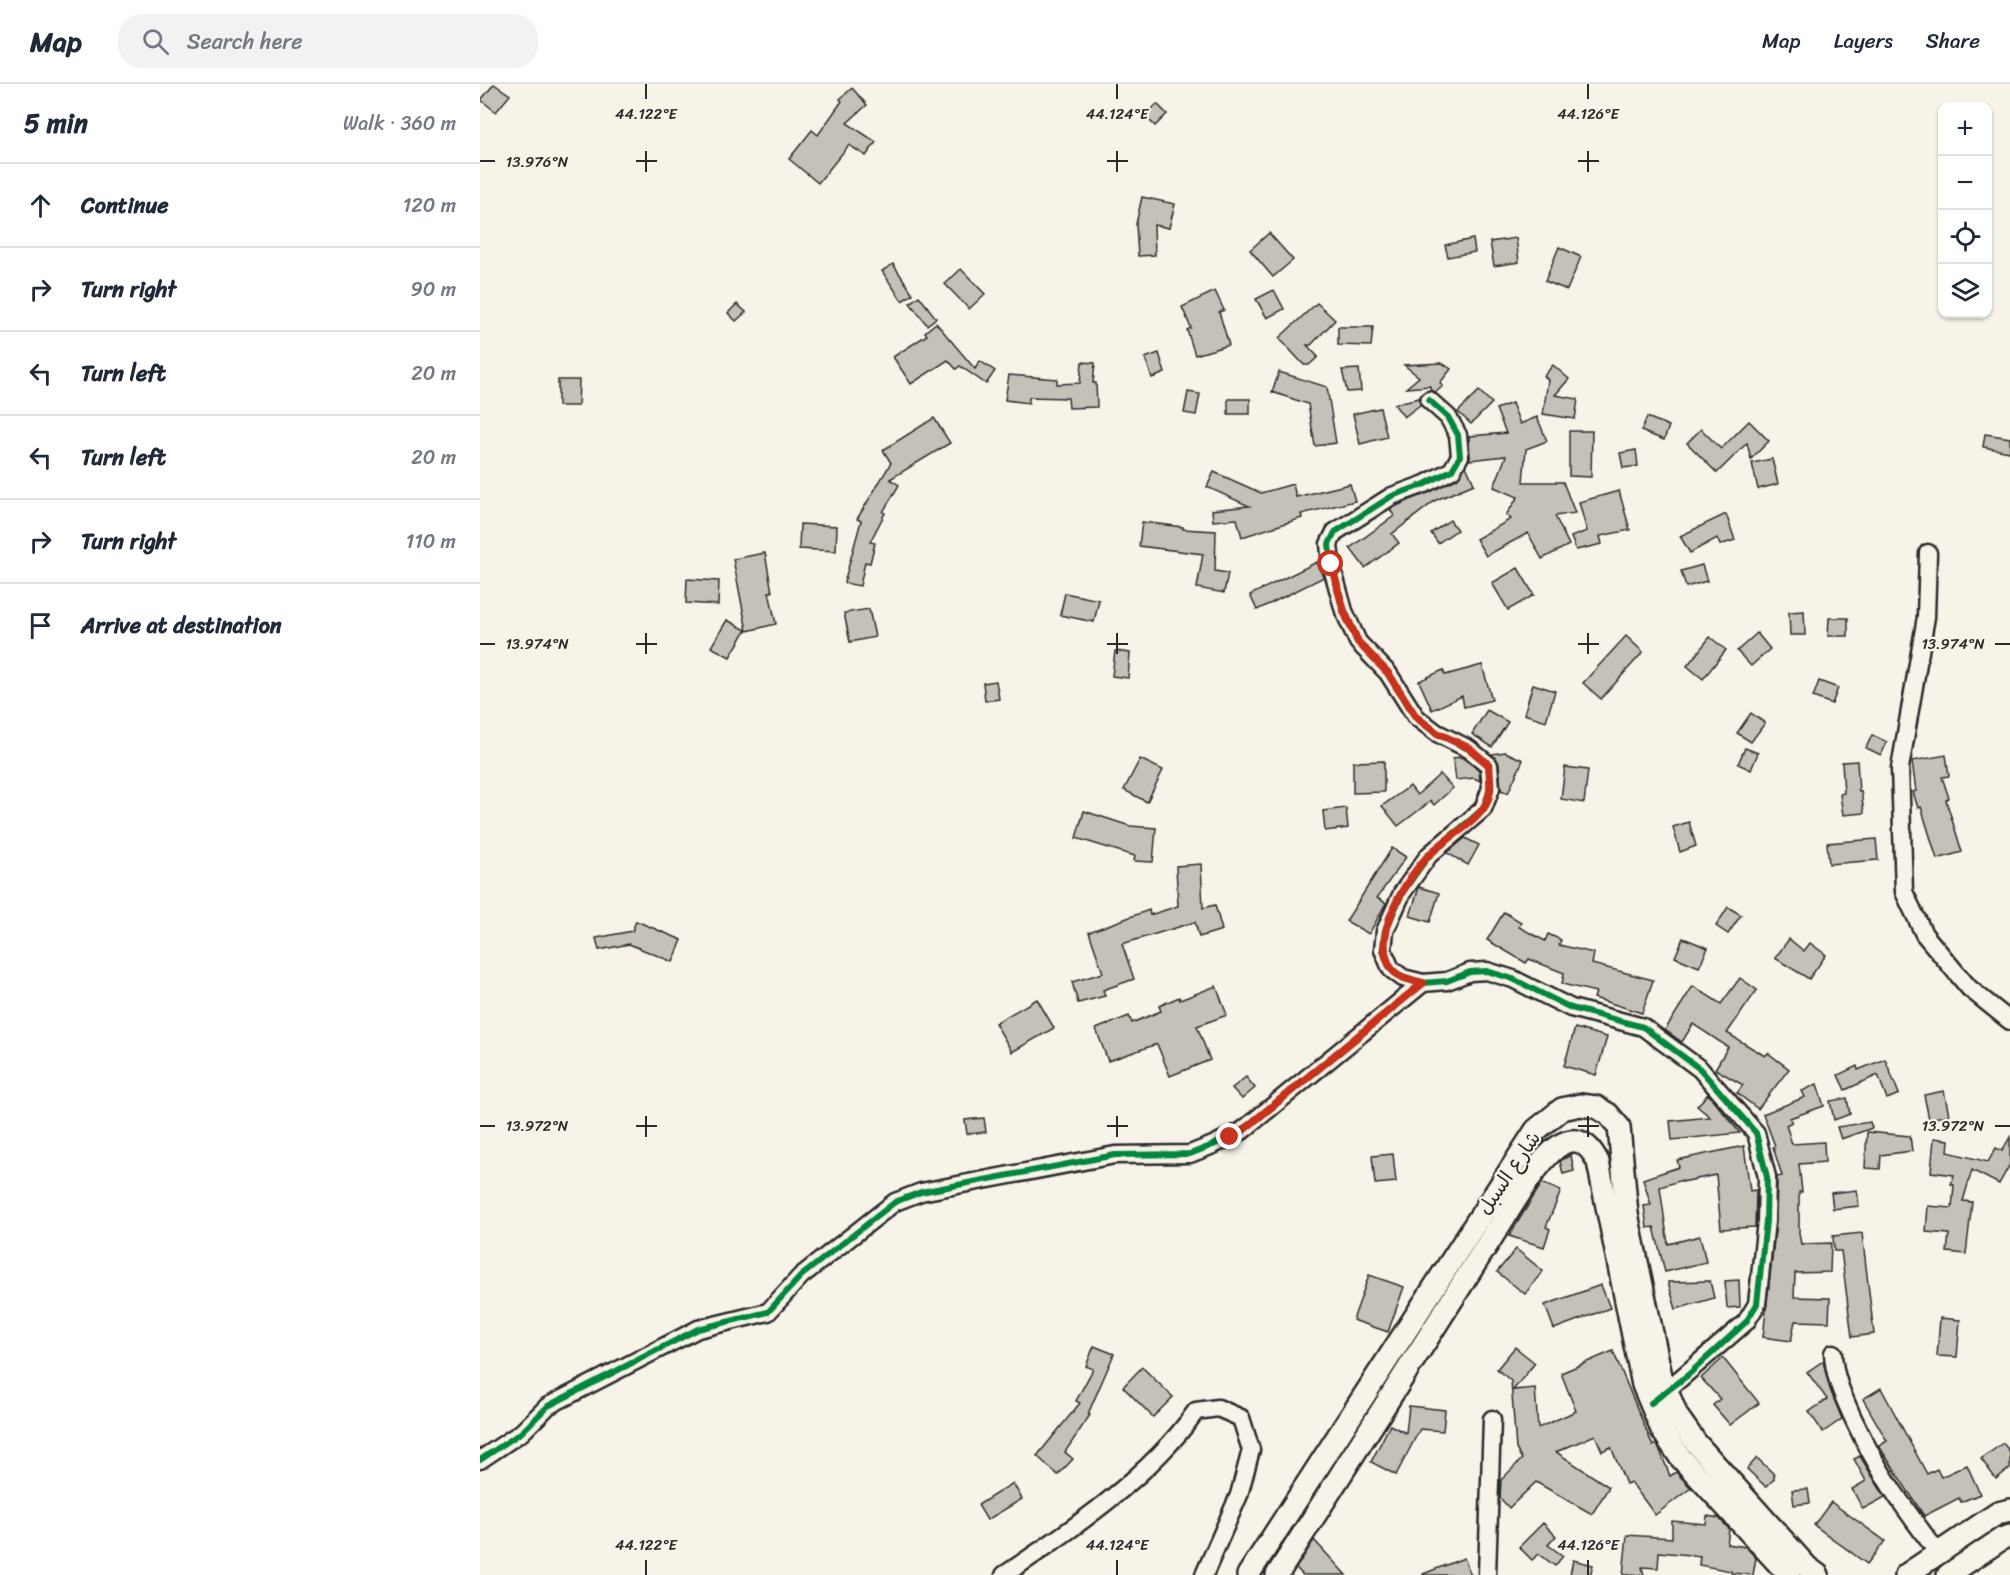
<!DOCTYPE html>
<html lang="en">
<head>
<meta charset="utf-8">
<style>
  :root { --surface:#fff; --page:#f2f2f3; --text:#1f2937; --muted:#747a83; --line:#e0e1e3 }
  body { margin:0; font-family:Sriracha,"Playpen Sans Arabic",sans-serif; background:var(--page); color:var(--text) }
  .controls { position:absolute; right:18px; top:18px; display:grid; overflow:hidden; border-radius:12px; box-shadow:0 2px 4px #0004 }
  .controls button { width:54px; height:54px; display:grid; place-items:center; padding:0; border:0; border-bottom:2px solid var(--line); background:var(--surface); color:var(--text); font:30px sans-serif }
  .stop { position:absolute; width:18px; height:18px; margin:-14px; border:4px solid #c8321e; border-radius:50%; background:#fff }
  .stop.end { background:#c8321e; border-color:#fff; box-shadow:0 2px 6px #0008 }
  .list { margin:0; padding:0; list-style:none }
  h2 { display:flex; justify-content:space-between; align-items:center; height:78px; margin:0; padding:0 24px; font-size:26px }
  h2 small { font-size:20px; font-weight:400; color:var(--muted) }
  .list li { display:grid; grid-template-columns:39px 1fr auto; gap:18px; align-items:center; box-sizing:border-box; height:84px; padding:0 24px; border-top:2px solid var(--line) }
  .list b { display:block; font-size:22px; white-space:nowrap }
  .list em { font-size:20px; font-style:normal; color:var(--muted) }
  .icon { flex:none; width:33px; height:33px; fill:none; stroke:currentColor; stroke-width:2; stroke-linecap:round; stroke-linejoin:round }
  .map { position:relative; flex:none; width:1530px; height:1491px; overflow:hidden }
  header { display:flex; align-items:center; gap:36px; box-sizing:border-box; height:84px; padding:0 30px; background:var(--surface); border-bottom:2px solid var(--line) }
  header strong { font-size:28px }
  nav { display:flex; gap:33px; margin-inline-start:auto; font-size:21px }
  .search { width:420px; height:54px; background:var(--page); display:flex; align-items:center; gap:15px; box-sizing:border-box; padding:0 21px; border-radius:24px; color:var(--muted); font-size:22px }
  main { display:flex }
  aside { flex:1; background:var(--surface) }
  .map>svg:first-child { display:block }
</style>
</head>
<body>
<header>
<strong>Map</strong>
<div class="search"><svg class="icon" aria-label="search" viewBox="0 0 24 24"><circle cx="10" cy="10" r="6"/><path d="M15 15l6 6"/></svg>Search here</div>
<nav><a>Map</a><a>Layers</a><a>Share</a></nav>
</header>
<main>
<aside>
<h2>5 min<small>Walk · 360 m</small></h2>
<ul class="list">
<li><svg class="icon" aria-label="ahead" viewBox="0 0 24 24"><path d="M12 20V5M6 11l6-6 6 6"/></svg><div><b>Continue</b></div><em>120 m</em></li>
<li><svg class="icon" aria-label="right" viewBox="0 0 24 24"><path d="M7 20v-9h11M14 6l5 5-5 5"/></svg><div><b>Turn right</b></div><em>90 m</em></li>
<li><svg class="icon" aria-label="left" viewBox="0 0 24 24"><path d="M17 20v-9H6M10 6l-5 5 5 5"/></svg><div><b>Turn left</b></div><em>20 m</em></li>
<li><svg class="icon" aria-label="left" viewBox="0 0 24 24"><path d="M17 20v-9H6M10 6l-5 5 5 5"/></svg><div><b>Turn left</b></div><em>20 m</em></li>
<li><svg class="icon" aria-label="right" viewBox="0 0 24 24"><path d="M7 20v-9h11M14 6l5 5-5 5"/></svg><div><b>Turn right</b></div><em>110 m</em></li>
<li><svg class="icon" aria-label="arrive" viewBox="0 0 24 24"><path d="M6 21V4h12l-3 4 3 4H6"/></svg><div><b>Arrive at destination</b></div></li>
</ul>
</aside>
<div class="map">
<svg width="1530" height="1491" viewBox="0 0 1530 1491">
  <rect width="100%" height="100%" fill="#f7f3e8"/>
  <filter id="ink" filterUnits="userSpaceOnUse"><feTurbulence type="fractalNoise" baseFrequency=".0167" numOctaves="2"/><feDisplacementMap in="SourceGraphic" scale="12" xChannelSelector="R" yChannelSelector="G"/><feConvolveMatrix kernelMatrix="1 2 1 2 8 2 1 2 1" color-interpolation-filters="sRGB"/></filter>
  <g filter="url(#ink)">
    <g fill="#c4c1b9" stroke="#2b2b2b" stroke-width="1.5">
      <path d="M14,0L30,11L16,28L1,16Z"/>
      <path d="M372,4L387,21L367,39L396,58L386,72L369,61L338,99L309,75L332,46L338,51L362,17L360,15Z"/>
      <path d="M677,20L687,30L675,42L665,32Z"/>
      <path d="M662,113L695,120L689,144L674,141L675,171L658,172L656,140Z"/>
      <path d="M789,149L813,176L793,193L770,166Z"/>
      <path d="M1036,154L1039,178L1014,182L1010,158Z"/>
      <path d="M993,155L995,168L968,173L965,161Z"/>
      <path d="M1079,163L1101,173L1087,206L1065,197Z"/>
      <path d="M413,180L433,210L422,217L402,187Z"/>
      <path d="M481,185L505,210L489,225L465,200Z"/>
      <path d="M794,206L804,225L787,234L776,215Z"/>
      <path d="M735,207L744,226L739,228L749,261L715,271L707,246L711,244L702,223Z"/>
      <path d="M439,212L456,234L447,241L430,219Z"/>
      <path d="M837,219L855,236L831,261H827L838,273L829,281H824L799,254Z"/>
      <path d="M257,220L266,228L256,237L248,229Z"/>
      <path d="M456,239L495,285L500,277L515,287L506,300L480,282L476,285L468,276L431,300L413,273L447,251L445,248Z"/>
      <path d="M858,243H893L891,262L858,261Z"/>
      <path d="M679,269L685,289L672,294L665,274Z"/>
      <path d="M602,278L615,279L613,299H616L617,323L589,324L588,314L549,313V319L525,316L529,291L577,295V300L600,299Z"/>
      <path d="M962,279L971,285L960,299L963,302L956,308L950,306V302L926,304L939,293L924,281Z"/>
      <path d="M1073,281L1089,295L1075,311L1098,315L1095,335L1063,330L1068,296L1064,292Z"/>
      <path d="M879,285L881,307L867,308L862,286Z"/>
      <path d="M799,288L847,303L856,359L835,362L828,320L792,308Z"/>
      <path d="M78,296H99L98,322H78Z"/>
      <path d="M999,307L1012,319L991,340L978,328Z"/>
      <path d="M708,308L720,310L716,331L704,329Z"/>
      <path d="M939,314L940,321L924,333L914,320Z"/>
      <rect x="748" y="315" width="22" height="15"/>
      <path d="M1032,319L1040,340L1057,333L1067,357L1046,365L1043,398H1083L1095,429L1075,432L1089,461L1062,475L1048,449L1006,472L996,455L1031,435L1026,431L1038,413L1014,403L1026,372L990,376L989,352L1026,349L1016,325Z"/>
      <path d="M900,324L907,353L880,360L873,330Z"/>
      <path d="M1167,333L1189,342L1184,356L1161,347Z"/>
      <path d="M454,334L470,359L410,395L419,401L403,428L405,429L390,458L395,459L390,479L385,478L380,502L364,499L381,437L377,435L411,379L403,366Z"/>
      <path d="M1269,337L1289,357L1271,375L1267,359L1237,389L1207,359L1221,345L1241,365Z"/>
      <path d="M1089,347H1112L1111,393L1089,392Z"/>
      <path d="M1505,350L1530,354V368L1503,363Z"/>
      <path d="M1156,366L1158,382L1143,384L1140,369Z"/>
      <path d="M1292,375L1298,400L1278,405L1272,379Z"/>
      <path d="M986,382L994,400L956,416L912,450L919,459L885,484L870,464L914,432L910,425L977,395Z"/>
      <path d="M734,388L781,409L813,400L816,413L870,400L875,417L821,430L822,434L762,453L757,435L733,437L732,426L769,422L727,403Z"/>
      <path d="M1139,407L1150,446L1120,452L1122,460L1096,466L1091,453L1107,447L1099,418Z"/>
      <path d="M1246,430L1255,456L1240,461L1237,454L1210,469L1200,452Z"/>
      <path d="M970,436L977,446L958,459L951,449Z"/>
      <path d="M662,438L703,443V445L736,447L735,487L748,489L744,509L717,504L723,470L659,462Z"/>
      <path d="M320,440L357,442L356,467L319,465Z"/>
      <path d="M285,469L292,508H289L296,540L267,547L253,475Z"/>
      <path d="M837,478L844,493L777,526L770,511Z"/>
      <path d="M1222,481L1227,497L1206,503L1201,487Z"/>
      <path d="M1038,484L1054,511L1028,526L1012,499Z"/>
      <path d="M207,495L239,497L238,521L206,519Z"/>
      <path d="M585,509L619,516L614,538L580,531Z"/>
      <path d="M389,525L395,553L370,558L364,529Z"/>
      <path d="M1324,527L1325,551H1310L1309,528Z"/>
      <path d="M1349,534H1368V552H1348Z"/>
      <path d="M247,536L266,546L250,573L231,563Z"/>
      <path d="M1277,549L1290,565L1271,582L1257,567Z"/>
      <path d="M1146,552L1163,568L1121,615L1103,599Z"/>
      <path d="M1230,553L1246,566L1223,595L1207,582Z"/>
      <path d="M635,567L650,569L648,594L632,592Z"/>
      <path d="M1002,581L1012,616L984,623L982,612L952,626L939,597L963,586L965,591Z"/>
      <path d="M516,597L519,615L505,617L503,599Z"/>
      <path d="M1339,597L1358,604L1352,620L1333,613Z"/>
      <path d="M1053,600L1075,607L1066,637L1044,630Z"/>
      <path d="M1007,626L1028,638L1012,663L992,650Z"/>
      <path d="M1271,629L1285,639L1271,658L1257,649Z"/>
      <path d="M1392,651L1407,658L1401,671L1386,664Z"/>
      <path d="M1265,664L1278,669L1271,686L1258,680Z"/>
      <path d="M1025,668L1043,676L1028,709L1021,706L1019,680L1012,670Z"/>
      <path d="M1466,671L1469,692L1462,693L1469,714L1466,716L1482,768L1457,775L1441,723L1438,724L1433,708L1436,707L1432,677Z"/>
      <path d="M981,673L999,686L1000,697L994,694L976,696L973,674Z"/>
      <path d="M660,675L683,686L667,718L644,706Z"/>
      <path d="M904,677V708L873,709V678Z"/>
      <path d="M1377,677L1379,708L1381,707L1384,729L1363,731L1360,710L1364,709L1362,678Z"/>
      <path d="M1085,683L1108,686L1104,719L1081,715Z"/>
      <path d="M960,690L973,704L954,721L951,717L918,742L902,722L930,702L937,711Z"/>
      <path d="M866,724L868,744L845,747L843,727Z"/>
      <path d="M604,727L650,742L676,744L673,778L654,777L655,772L596,754Z"/>
      <path d="M1209,738L1216,762L1200,768L1193,743Z"/>
      <path d="M985,754L999,761L988,781L967,769Z"/>
      <path d="M1396,755L1398,776L1349,780L1347,759Z"/>
      <path d="M912,764L926,773L897,814L906,819L889,850L866,837Z"/>
      <path d="M721,780L723,824L735,821L742,846L719,853L715,838L642,860L654,895L623,906L625,912L598,919L592,898L623,889L609,848L669,826L670,831L698,822L696,782Z"/>
      <path d="M939,803L959,809L950,838L930,832Z"/>
      <path d="M1248,823L1261,831L1248,850L1236,842Z"/>
      <path d="M1024,828L1041,838L1039,843L1065,857L1068,850L1081,856L1079,861L1114,869L1112,880L1173,896L1162,929L1114,914L1116,908L1082,900L1084,889L1049,875L1046,879L1007,856Z"/>
      <path d="M156,837L202,856L193,878L149,860L119,866L116,854L152,847Z"/>
      <path d="M1203,854L1228,864L1219,883L1195,873Z"/>
      <path d="M1309,855L1324,867L1330,859L1346,871L1329,895L1295,874Z"/>
      <path d="M1260,894L1277,906L1247,949L1285,972L1288,969L1309,985L1278,1025L1257,1009L1263,1001L1235,985L1248,963L1213,940L1202,958L1185,946L1213,902L1241,920Z"/>
      <path d="M736,902L747,931L717,942L730,976L690,992L677,960L628,977L616,945L649,932L652,939L681,927L679,922L699,913L700,916Z"/>
      <path d="M557,915L574,944L532,968L515,939Z"/>
      <path d="M1095,944L1127,953L1116,991L1084,982Z"/>
      <path d="M1405,975L1419,1010L1407,1015L1398,991L1365,1006L1358,991L1377,982L1378,986Z"/>
      <path d="M766,993L775,1004L762,1015L752,1004Z"/>
      <path d="M1337,1000L1344,1022L1310,1034L1312,1038L1306,1041L1312,1060L1344,1058L1345,1078L1319,1080L1322,1108H1319V1149L1321,1160L1351,1159L1350,1188L1315,1189L1314,1213L1350,1214L1349,1238L1315,1237L1311,1257L1283,1253L1296,1138L1297,1093L1302,1092L1293,1063L1295,1062L1283,1030L1325,1013L1322,1007Z"/>
      <path d="M1464,1007L1469,1031L1449,1035L1444,1011Z"/>
      <path d="M1228,1010L1260,1049L1192,1056L1190,1037L1230,1033L1217,1022Z"/>
      <path d="M1367,1014L1370,1030L1354,1036L1350,1017Z"/>
      <path d="M504,1034L506,1048L487,1050L485,1036Z"/>
      <path d="M1390,1038L1392,1044L1361,1055L1357,1043Z"/>
      <path d="M1387,1048L1430,1052L1432,1067L1401,1071L1400,1085L1385,1084Z"/>
      <path d="M1530,1053V1080L1519,1100L1492,1086L1483,1117L1492,1118L1486,1170L1467,1168L1469,1150L1446,1148L1448,1122L1472,1124L1474,1101L1471,1100L1474,1091L1451,1088L1454,1054L1469,1056L1468,1068L1508,1078L1516,1064L1522,1067Z"/>
      <path d="M1264,1062L1270,1107L1276,1106L1275,1143L1241,1145L1236,1091L1202,1098V1096L1180,1103L1188,1160L1220,1152L1226,1178L1185,1188L1174,1143L1167,1144L1164,1122L1171,1121L1163,1095L1199,1083L1197,1076Z"/>
      <path d="M913,1070L916,1098L895,1100L892,1072Z"/>
      <path d="M1091,1071L1094,1087L1083,1090L1080,1077Z"/>
      <path d="M1062,1099L1081,1107L1066,1143L1070,1145L1064,1163L1029,1152Z"/>
      <path d="M1377,1106L1379,1122L1353,1125L1351,1109Z"/>
      <path d="M1382,1149L1394,1250L1372,1253L1361,1167H1354L1353,1152Z"/>
      <path d="M1036,1165L1063,1187L1045,1210L1017,1188Z"/>
      <path d="M889,1191L924,1203L908,1248L873,1236Z"/>
      <path d="M1259,1196L1260,1223L1247,1224L1245,1197Z"/>
      <path d="M1230,1197L1234,1214L1196,1225L1188,1198Z"/>
      <path d="M1121,1201L1130,1224L1074,1245L1065,1221Z"/>
      <path d="M1460,1234L1480,1236L1477,1273L1457,1272Z"/>
      <path d="M614,1262L634,1270L608,1330L610,1331L585,1368L593,1375L578,1391L557,1372L600,1319L596,1317L613,1285L606,1282Z"/>
      <path d="M1035,1263L1055,1279L1033,1306L1055,1304L1058,1344L1096,1327L1081,1289L1133,1267L1173,1362L1176,1360L1179,1364L1190,1392L1196,1388L1211,1404L1175,1431L1151,1398L1146,1400L1131,1363L1122,1367L1115,1351L1076,1368L1129,1403L1112,1430L1056,1398L1029,1424L1020,1414L1021,1396L1042,1375L1036,1365L1031,1297L1017,1285Z"/>
      <path d="M1243,1274L1279,1319L1250,1341L1233,1321L1240,1315L1221,1294Z"/>
      <path d="M1343,1277L1350,1305L1362,1335L1343,1348L1329,1328L1347,1315L1327,1288Z"/>
      <path d="M662,1283L693,1313L673,1333L643,1303Z"/>
      <path d="M1401,1304L1447,1390L1457,1385L1461,1393L1487,1381L1500,1410L1481,1418L1479,1414L1444,1432L1399,1362L1407,1357L1383,1315Z"/>
      <path d="M929,1322L965,1326L963,1347L940,1345L916,1391L891,1378L910,1341L926,1349Z"/>
      <path d="M1523,1359L1530,1368V1384L1516,1395L1501,1375Z"/>
      <path d="M1380,1372L1405,1413L1383,1425L1372,1405L1386,1397L1374,1375Z"/>
      <path d="M1277,1374L1294,1390V1395L1286,1403L1267,1385Z"/>
      <path d="M533,1399L542,1415L507,1436L498,1421Z"/>
      <path d="M1328,1405L1330,1419L1314,1421L1312,1406Z"/>
      <path d="M1351,1418L1405,1457L1387,1480L1334,1441Z"/>
      <path d="M1227,1432L1239,1434L1249,1445L1247,1460L1266,1463L1276,1474L1273,1491L1251,1489V1487L1219,1481L1220,1472L1179,1468L1178,1484L1162,1483L1164,1491H1143L1147,1451L1192,1454V1437L1226,1440Z"/>
      <path d="M1063,1439L1076,1452L1068,1461L1083,1472L1075,1482L1059,1470L1052,1476L1039,1463Z"/>
      <path d="M834,1456L866,1491H823L816,1484Z"/>
      <path d="M984,1474L991,1491H943V1490Z"/>
      <path d="M1093,1476L1113,1481L1110,1491H1090Z"/>
    </g>
    <g fill="none" stroke-linecap="round" stroke-linejoin="round">
      <g stroke="#2b2b2b" stroke-width="21">
        <g id="minor">
          <path d="M949,316L968,333L978,351L980,372L972,386L945,400L912,412L855,448L849,460L851,480L864,527L878,558L908,589L936,633L957,649L989,665L1009,681L1011,704L1003,725L949,771L922,809L905,847L903,866L911,885L923,894L943,899L967,897L990,888L1007,887L1033,895L1091,924L1163,943L1220,985L1276,1049L1287,1093L1286,1137L1277,1220L1266,1238L1179,1313"/>
          <path d="M1448,469L1446,533L1420,684L1424,808L1444,850L1489,904L1530,937"/>
          <path d="M1353,1269C1354,1293 1363,1312 1373,1334C1398,1388 1423,1423 1459,1470"/>
          <path d="M0,1376L42,1348L68,1322L218,1245L288,1228L321,1192L415,1118L441,1108L635,1071L710,1070L733,1061L762,1047L943,899"/>
          <path d="M524,1491C590,1447 671,1392 716,1327L738,1324L761,1334L771,1366L759,1411L724,1491"/>
          <path d="M1007,1491L1012,1335"/>
        </g>
      </g>
      <g stroke="#2b2b2b" stroke-width="26">
        <g id="major">
          <path d="M768,1491L1056,1046L1082,1025L1100,1021L1116,1023L1128,1030L1139,1043L1147,1130L1181,1292L1197,1332L1216,1359L1327,1483L1338,1491"/>
          <path d="M797,1491L1045,1101C1063,1075 1094,1030 1118,1078L1163,1301L1182,1346L1200,1373L1309,1491"/>
          <path d="M1426,1491L1518,1429L1530,1426"/>
          <path d="M1468,1491L1523,1454L1530,1452"/>
        </g>
      </g>
      <use href="#minor" stroke="#f7f3e8" stroke-width="16"/>
      <use href="#major" stroke="#f7f3e8" stroke-width="21"/>
      <g stroke="#f7f3e8" stroke-width="10">
        <g id="cycleway">
          <path d="M949,316L968,333L978,351L980,372L972,386L945,400L912,412L855,448L849,460L851,480L864,527L878,558L908,589L936,633L957,649L989,665L1009,681L1011,704L1003,725L949,771L922,809L905,847L903,866L911,885L923,894L943,899L967,897L990,888L1007,887L1033,895L1091,924L1163,943L1220,985L1276,1049L1287,1093L1286,1137L1277,1220L1266,1238L1208,1291L1171,1319"/>
          <path d="M0,1376L42,1348L68,1322L218,1245L288,1228L321,1192L415,1118L441,1108L635,1071L710,1070L733,1061L762,1047L943,899"/>
        </g>
      </g>
      <use href="#cycleway" stroke="#00873e" stroke-width="6"/>
    </g>
  </g>
  <g fill="none" stroke-linecap="round" stroke-linejoin="round" filter="url(#ink)">
    <path stroke="#c8321e" stroke-width="8" d="M750,1053L762,1047L943,899C932,896 917,894 911,884C890,852 927,793 950,770C966,754 990,743 1003,725C1013,712 1010,696 1009,681L989,664L957,649L936,633L908,589L878,558L864,527L851,480"/>
  </g>
  <path fill="none" stroke="#2b2b2b" stroke-width="2" d="M166,0V15M637,0V15M1108,0V15M166,67V88M637,67V88M1108,67V88M0,77H15M156,77H177M627,77H648M1098,77H1119M166,549V570M637,549V570M1108,549V570M0,560H15M156,560H177M627,560H648M1098,560H1119M1515,560H1530M166,1032V1053M637,1032V1053M1108,1032V1053M0,1042H15M156,1042H177M627,1042H648M1098,1042H1119M1515,1042H1530M166,1476V1491M637,1476V1491M1108,1476V1491"/>
  <g text-anchor="middle" dominant-baseline="central" stroke-width="4.5" stroke-linejoin="round" paint-order="stroke">
    <g font-size="20" fill="#2b2b2b" stroke="#f7f3e8">
      <text transform="translate(1029 1089) rotate(-56)">شارع السبل</text>
    </g>
  </g>
  <g font-size="15" text-anchor="middle" fill="#2b2b2b" stroke="#f7f3e8" stroke-width="4.5" stroke-linejoin="round" paint-order="stroke">
    <text x="166" y="35">44.122°E</text>
    <text x="637" y="35">44.124°E</text>
    <text x="1108" y="35">44.126°E</text>
    <text x="57" y="83">13.976°N</text>
    <text x="57" y="565">13.974°N</text>
    <text x="1473" y="565">13.974°N</text>
    <text x="57" y="1047">13.972°N</text>
    <text x="1473" y="1047">13.972°N</text>
    <text x="166" y="1466">44.122°E</text>
    <text x="637" y="1466">44.124°E</text>
    <text x="1108" y="1466">44.126°E</text>
  </g>
</svg>
<div class="controls">
<button>+</button>
<button>−</button>
<button><svg class="icon" aria-label="locate" viewBox="0 0 24 24"><circle cx="12" cy="12" r="6"/><path d="M12 2v4M12 18v4M2 12h4M18 12h4"/></svg></button>
<button><svg class="icon" aria-label="layers" viewBox="0 0 24 24"><path d="M12 4l9 5-9 5-9-5zM3 14l9 5 9-5"/></svg></button>
</div>
<div class="stop" style="left:851px;top:480px"></div>
<div class="stop end" style="left:750px;top:1053px"></div>
</div>
</main>
</body>
</html>
